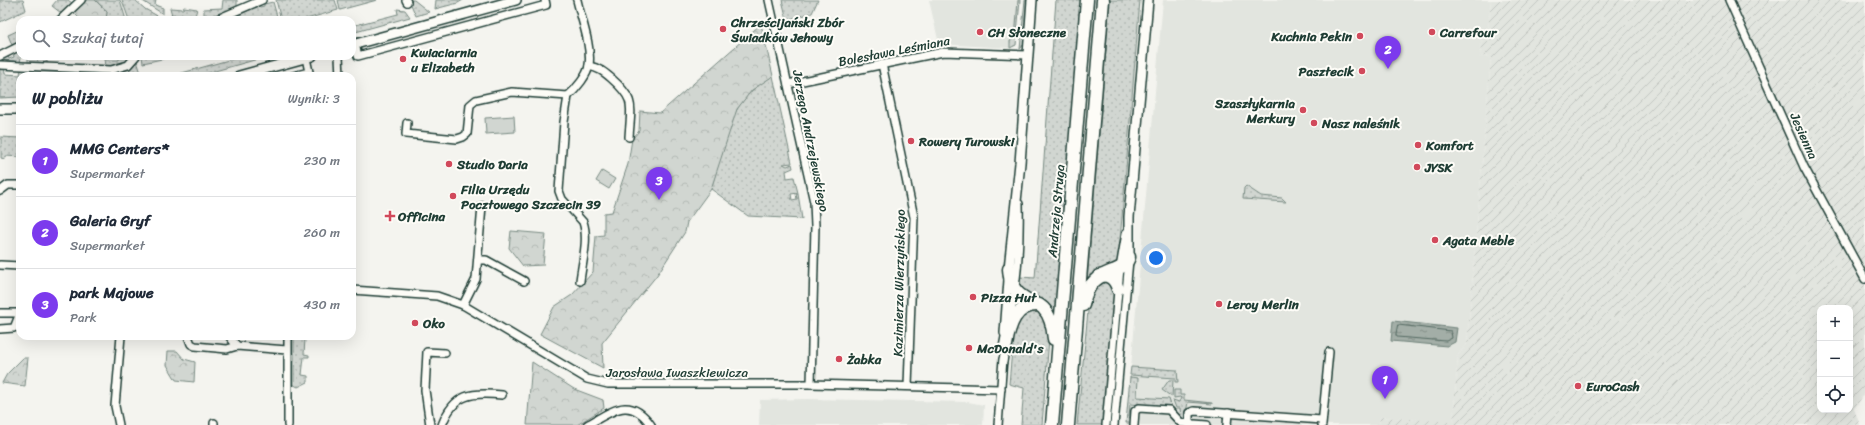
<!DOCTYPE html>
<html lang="pl">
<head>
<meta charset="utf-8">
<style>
  :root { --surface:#fff; --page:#f2f2f3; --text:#1f2937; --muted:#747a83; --line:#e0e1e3; --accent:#7c3aed }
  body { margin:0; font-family:Sriracha,sans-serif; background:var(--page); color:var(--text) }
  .controls { position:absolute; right:12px; bottom:12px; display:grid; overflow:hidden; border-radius:8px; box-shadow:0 4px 16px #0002 }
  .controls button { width:36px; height:36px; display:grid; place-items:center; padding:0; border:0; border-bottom:1px solid var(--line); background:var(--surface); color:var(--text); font:20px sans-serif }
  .you { position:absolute; left:1156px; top:258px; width:14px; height:14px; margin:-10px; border:3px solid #fff; border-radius:50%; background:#1a73e8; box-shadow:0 0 0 6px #1a73e833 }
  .badge { display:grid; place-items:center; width:26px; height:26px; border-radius:50%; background:var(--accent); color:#fff; font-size:13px; font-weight:700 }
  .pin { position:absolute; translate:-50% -33px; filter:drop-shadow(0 1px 2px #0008) }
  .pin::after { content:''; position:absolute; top:21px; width:14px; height:12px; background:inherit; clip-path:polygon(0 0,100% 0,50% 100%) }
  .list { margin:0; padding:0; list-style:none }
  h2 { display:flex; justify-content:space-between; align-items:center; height:52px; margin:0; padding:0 16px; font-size:17px }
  h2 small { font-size:13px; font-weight:400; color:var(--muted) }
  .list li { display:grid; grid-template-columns:26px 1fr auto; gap:12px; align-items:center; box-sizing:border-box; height:72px; padding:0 16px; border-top:1px solid var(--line) }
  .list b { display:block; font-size:15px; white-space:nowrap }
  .list p { margin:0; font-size:13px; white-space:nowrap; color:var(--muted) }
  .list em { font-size:13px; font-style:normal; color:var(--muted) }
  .icon { flex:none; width:22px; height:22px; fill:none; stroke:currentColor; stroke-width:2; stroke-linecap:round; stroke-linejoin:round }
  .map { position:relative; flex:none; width:1865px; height:425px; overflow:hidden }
  .search { position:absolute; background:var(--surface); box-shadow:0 4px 16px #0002; left:16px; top:16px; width:340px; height:44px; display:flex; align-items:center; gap:10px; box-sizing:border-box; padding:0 14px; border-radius:12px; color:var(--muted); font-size:15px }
  .panel { position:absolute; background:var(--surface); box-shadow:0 4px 16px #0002; left:16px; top:72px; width:340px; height:268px; border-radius:12px }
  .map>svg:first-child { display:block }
</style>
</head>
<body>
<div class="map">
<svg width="1865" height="425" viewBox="0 0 1865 425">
  <defs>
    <pattern id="industrial-furrows" width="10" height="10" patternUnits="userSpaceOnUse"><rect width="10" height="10" fill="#e2e5df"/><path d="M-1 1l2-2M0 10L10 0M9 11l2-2" fill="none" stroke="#c1c5c0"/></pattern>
    <pattern id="grass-dots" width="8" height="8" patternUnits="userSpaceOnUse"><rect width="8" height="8" fill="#d1d6d1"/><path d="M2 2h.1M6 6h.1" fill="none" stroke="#b3b9b4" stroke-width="1.8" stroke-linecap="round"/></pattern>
    <pattern id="park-crowns" width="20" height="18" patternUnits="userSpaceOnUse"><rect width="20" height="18" fill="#d1d6d1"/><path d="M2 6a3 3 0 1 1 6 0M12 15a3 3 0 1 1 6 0" fill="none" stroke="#b3b9b4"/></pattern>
    <pattern id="water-ripples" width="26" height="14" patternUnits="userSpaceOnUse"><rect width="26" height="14" fill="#a3aea7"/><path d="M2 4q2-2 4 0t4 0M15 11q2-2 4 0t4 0" fill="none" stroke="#848f89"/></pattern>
  </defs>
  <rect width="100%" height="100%" fill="#f4f4ef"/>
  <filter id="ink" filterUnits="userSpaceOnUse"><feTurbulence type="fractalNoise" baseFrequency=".025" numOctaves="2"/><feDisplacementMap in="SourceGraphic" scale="8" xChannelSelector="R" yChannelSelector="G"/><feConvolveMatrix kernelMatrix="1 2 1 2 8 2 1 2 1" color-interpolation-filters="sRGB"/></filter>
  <g filter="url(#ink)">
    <g fill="#e2e5df">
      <path d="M929,0H1018L1015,43L1009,48L939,44Z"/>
      <path d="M1163,0H1491L1488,31H1482L1480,56L1491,57L1467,344L1458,355L1453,423L1380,417L1379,425H1126Z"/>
      <path d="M807,399L968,402L984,405L983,425H759L760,400Z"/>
    </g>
    <path fill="url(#industrial-furrows)" fill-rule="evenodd" d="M1491,0H1865V393L1854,409L1860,425H1379L1380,417L1453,422L1458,355L1467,344L1491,57L1480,56L1482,31H1488ZM1820,308H1850V410H1820Z"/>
    <g fill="url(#grass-dots)" stroke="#788a82">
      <path d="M0,0H23L26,10L0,22Z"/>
      <path d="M57,0H68L72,3L61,13L52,6Z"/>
      <path d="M95,0H120L126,20H106L107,11Z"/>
      <path d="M122,0H135L145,9L161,18L160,20H129Z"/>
      <path d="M141,0H156L155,5L163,8V14Z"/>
      <path d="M223,0H237V9L218,17L204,18V9L222,8Z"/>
      <path d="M276,0H335L338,10L303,20H281Z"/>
      <path d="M338,0H377L340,10Z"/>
      <path d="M409,0H414L429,12L416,16Z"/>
      <path d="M436,0H463L458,3L435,9Z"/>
      <path d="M782,0H818L812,13L787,20Z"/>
      <path d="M1018,0H1020L1016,45L1010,48V41L1015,38Z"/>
      <path d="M1025,0H1029L1025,43L1020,49Z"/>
      <path d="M1056,0H1081L1055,316L1019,289L1020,277L1035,278Z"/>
      <path d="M1110,0H1140L1118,265L1087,282Z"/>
      <path d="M273,2L278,20H224L235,17L258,6L260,7L264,6V4Z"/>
      <path d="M184,7L197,9L195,16L172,15L170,8L183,9Z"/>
      <path d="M397,9L405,10L410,17L352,33V26L398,14Z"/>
      <path d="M19,30L20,41L12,45L8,35Z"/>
      <path d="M17,51L21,57L20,63H14V61H0L1,58L8,55L9,59L14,57L13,53Z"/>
      <path d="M28,56H44L49,65L28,64Z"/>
      <path d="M125,56H132C125,65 117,67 106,66L105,60H119V58H125Z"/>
      <path d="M142,56H176L143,63Z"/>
      <path d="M243,56H269L197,76H171Z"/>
      <path d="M135,61H137L142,76H63L64,71C88,72 116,79 135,61Z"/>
      <path d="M0,67L4,68L5,74L20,75L21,69L61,71L59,76H20V97L0,98Z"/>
      <path d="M773,76L792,163L783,164L787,166L792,164L793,168L786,171L787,178L794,177L798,193L791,194L792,200L797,199L796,194H798L802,219L748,216L711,189C726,143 726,100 773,76Z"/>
      <path d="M1,137L20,138V157L6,156L5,159L1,158Z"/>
      <path d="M1246,186L1261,196L1282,198L1286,202L1243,199L1244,188Z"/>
      <path d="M1103,281L1112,284L1115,296L1104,425H1077L1089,301L1091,292Z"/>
      <path d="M1034,309L1043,314L1049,339L1042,425H1021L1024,388L1009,384L1014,327L1022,314Z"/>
      <path d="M294,336L311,337V339H305L304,354L309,355V357H304L302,375L308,376V382L298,387L294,385Z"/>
      <path d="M1131,367L1177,370L1178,382H1175V378L1130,375Z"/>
      <path d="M1130,377L1138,378L1137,397L1169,399L1172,408L1130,404L1129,417L1132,419L1131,423H1126Z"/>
      <path d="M1169,380H1173L1172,397L1162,390Z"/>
      <path d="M1174,390H1180V395H1184V400L1212,403V404L1188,402L1185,418L1181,419L1180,408H1176L1173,400L1179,402L1181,398L1180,397L1174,398Z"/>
    </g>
    <g fill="url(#park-crowns)" stroke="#788a82">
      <path d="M87,0H95L107,12L106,20H81L74,13Z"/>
      <path d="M761,24L773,76L752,90L737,109L711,189L687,222L685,232L657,275L602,343L603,368L540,334L554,307L572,295L593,272L596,236L604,235V213L612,212L628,164L632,139L639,131L640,111L660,113Z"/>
      <path d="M511,231L546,234L543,265L523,266L509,248Z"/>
      <path d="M168,351H177L184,359L195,362L194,382L176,380L167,365Z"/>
      <path d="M23,358H28L25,386L2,383L7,374Z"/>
      <path d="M532,362L574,389L603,400L604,408L577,425H527Z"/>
    </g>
    <g fill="#d1d6d1" stroke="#788a82">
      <path d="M514,116L515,132L486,134L485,118Z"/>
      <path d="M602,171L615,179L609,189L596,181Z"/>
    </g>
    <path fill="url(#water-ripples)" stroke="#6e8179" d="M1393,321L1457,328L1455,342L1447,346L1391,341Z"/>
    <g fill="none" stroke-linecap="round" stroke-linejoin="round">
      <path stroke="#546a62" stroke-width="1" d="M1398,325L1451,331L1452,338L1446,341L1397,337L1396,335Z"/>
      <g stroke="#1f3d34" stroke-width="10">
        <g id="minor">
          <path d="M406,0L407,2"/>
          <path d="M577,0C581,18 592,47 589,65C588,75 576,89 568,96L564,122L559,191L562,199L583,222C589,239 582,263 580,281"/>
          <path d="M769,0L814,202L815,226L811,384"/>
          <path d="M1729,0L1804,167L1865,279"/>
          <path d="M60,20L81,0"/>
          <path d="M173,20H193"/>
          <path d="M215,20L262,0"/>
          <path d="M355,44L358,56L546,5L545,0"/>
          <path d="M0,56L20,46"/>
          <path d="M339,56L340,76"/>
          <path d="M882,64L914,217L908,386"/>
          <path d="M0,65L111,70L128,65L136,56"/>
          <path d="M589,66C599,68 604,72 611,78C636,100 631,105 629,137"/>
          <path d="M293,76L309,72L306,58"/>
          <path d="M788,84L943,52L1028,55"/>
          <path d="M407,123L406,134L457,139L463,137L467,134L470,105L476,100L512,92L568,96"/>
          <path d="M0,191L8,185H20"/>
          <path d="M478,260H486L524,281"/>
          <path d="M0,265L20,266"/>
          <path d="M352,290L437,296L463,305L587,379L608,384H811L1001,389"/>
          <path d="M463,305L476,279L482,206"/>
          <path d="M0,313H20"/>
          <path d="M1009,321C1018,282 1020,243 1019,204"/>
          <path d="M0,329L14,328L20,313"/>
          <path d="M1004,333L1008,280"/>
          <path d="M188,336L191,344L195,346L227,349L237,346L287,350"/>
          <path d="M229,336L237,346"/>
          <path d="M288,336V425"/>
          <path d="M1003,362L1006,343"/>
          <path d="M1189,423V413L1194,411L1322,420"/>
          <path d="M119,425L115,406L121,336"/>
          <path d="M214,425V423"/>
          <path d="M430,425L425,390L427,352L445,353"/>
          <path d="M442,425C454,393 472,392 502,395"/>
          <path d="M587,425C613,411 630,395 651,425"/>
          <path d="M998,425L1003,359"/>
          <path d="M1106,425L1120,268L1126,233"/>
          <path d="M1114,425L1129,260"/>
          <path d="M1134,425L1135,411L1139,408L1169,410L1181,423L1207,425"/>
          <path d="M1227,425L1228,413"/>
          <path d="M1322,425L1329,352"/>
        </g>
      </g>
      <g stroke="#1f3d34" stroke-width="12">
        <g id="tertiary">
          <path d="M352,45L516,0"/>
          <path d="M239,76L312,56"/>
          <path d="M0,109H20"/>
          <path d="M1129,257V217L1148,0"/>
          <path d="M1009,269L1020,163L1032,0"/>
        </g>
      </g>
      <g stroke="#1f3d34" stroke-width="15">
        <g id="primary">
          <path d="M1009,269C1010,286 1016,295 1032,302C1036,304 1040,305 1043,308C1051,316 1053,328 1054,339"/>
          <path d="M1099,276C1109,274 1115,279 1118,289"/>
          <path d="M1083,305C1090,264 1123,278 1129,257"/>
          <path d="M1006,345C1009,326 1015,304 1039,305"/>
          <path d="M1052,425L1087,0"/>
          <path d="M1068,425L1103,0"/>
        </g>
      </g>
      <use href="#minor" stroke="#fdfcf7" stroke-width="7"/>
      <use href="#tertiary" stroke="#fdfcf7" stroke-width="9"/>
      <use href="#primary" stroke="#fdfcf7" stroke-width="12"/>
    </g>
  </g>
  <g fill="#d1495b" stroke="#fdfcf7" stroke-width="1.5">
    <circle cx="723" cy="29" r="4"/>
    <circle cx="980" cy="32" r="4"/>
    <circle cx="1432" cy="32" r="4"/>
    <circle cx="1360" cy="36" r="4"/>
    <circle cx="403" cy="59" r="4"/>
    <circle cx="1362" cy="71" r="4"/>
    <circle cx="1303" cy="110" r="4"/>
    <circle cx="1314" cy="123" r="4"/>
    <circle cx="911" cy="141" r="4"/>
    <circle cx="1418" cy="145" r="4"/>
    <circle cx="449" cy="164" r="4"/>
    <circle cx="1417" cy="167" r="4"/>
    <circle cx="453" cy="196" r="4"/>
    <path d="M388 210h4v4h4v4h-4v4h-4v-4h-4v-4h4z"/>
    <circle cx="1435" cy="240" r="4"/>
    <circle cx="973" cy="297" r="4"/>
    <circle cx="1219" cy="304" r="4"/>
    <circle cx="415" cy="323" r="4"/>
    <circle cx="969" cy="348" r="4"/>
    <circle cx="839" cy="359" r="4"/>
    <circle cx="1578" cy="386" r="4"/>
  </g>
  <g text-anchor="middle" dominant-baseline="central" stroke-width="4" stroke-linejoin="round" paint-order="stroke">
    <g font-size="13" font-weight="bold" fill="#1f3d34" stroke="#fdfcf7" text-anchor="start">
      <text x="731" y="22">Chrześcijański Zbór<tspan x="731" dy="15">Świadków Jehowy</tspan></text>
      <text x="988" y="32">CH Słoneczne</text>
      <text x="1440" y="32">Carrefour</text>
      <text x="1352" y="36" text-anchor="end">Kuchnia Pekin</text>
      <text x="411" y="52">Kwiaciarnia<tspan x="411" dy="15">u Elizabeth</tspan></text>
      <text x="1354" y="71" text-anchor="end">Pasztecik</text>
      <text x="1295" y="103" text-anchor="end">Szaszłykarnia<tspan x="1295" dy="15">Merkury</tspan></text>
      <text x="1322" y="123">Nasz naleśnik</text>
      <text x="919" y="141">Rowery Turowski</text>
      <text x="1426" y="145">Komfort</text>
      <text x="457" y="164">Studio Daria</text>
      <text x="1425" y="167">JYSK</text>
      <text x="461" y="189">Filia Urzędu<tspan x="461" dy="15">Pocztowego Szczecin 39</tspan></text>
      <text x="398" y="216">Officina</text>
      <text x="1443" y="240">Agata Meble</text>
      <text x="981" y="297">Pizza Hut</text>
      <text x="1227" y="304">Leroy Merlin</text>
      <text x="423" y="323">Oko</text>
      <text x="977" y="348">McDonald's</text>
      <text x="847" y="359">Żabka</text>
      <text x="1586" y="386">EuroCash</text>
    </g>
    <g font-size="13" fill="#1f3d34" stroke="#fdfcf7">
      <text transform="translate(894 51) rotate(-11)">Bolesława Leśmiana</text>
      <text transform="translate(1804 136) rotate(66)">Jesienna</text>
      <text transform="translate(811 141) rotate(79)">Jerzego Andrzejewskiego</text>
      <text transform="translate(1056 211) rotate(-85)">Andrzeja Struga</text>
      <text transform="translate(899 283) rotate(-89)">Kazimierza Wierzyńskiego</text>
      <text x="677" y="372">Jarosława Iwaszkiewicza</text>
    </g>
  </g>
</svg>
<div class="controls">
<button>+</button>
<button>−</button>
<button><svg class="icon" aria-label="locate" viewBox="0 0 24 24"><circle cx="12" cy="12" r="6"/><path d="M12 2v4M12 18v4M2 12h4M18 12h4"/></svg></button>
</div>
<div class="you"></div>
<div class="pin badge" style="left:1385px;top:399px">1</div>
<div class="pin badge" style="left:1388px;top:69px">2</div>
<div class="pin badge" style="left:659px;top:200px">3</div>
<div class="search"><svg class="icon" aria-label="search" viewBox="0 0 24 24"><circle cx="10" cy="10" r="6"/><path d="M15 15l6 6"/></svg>Szukaj tutaj</div>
<section class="panel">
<h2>W pobliżu<small>Wyniki: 3</small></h2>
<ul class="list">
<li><span class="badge">1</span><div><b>MMG Centers*</b><p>Supermarket</p></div><em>230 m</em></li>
<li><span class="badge">2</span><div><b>Galeria Gryf</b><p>Supermarket</p></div><em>260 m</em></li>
<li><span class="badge">3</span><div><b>park Majowe</b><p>Park</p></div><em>430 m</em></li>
</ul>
</section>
</div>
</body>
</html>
